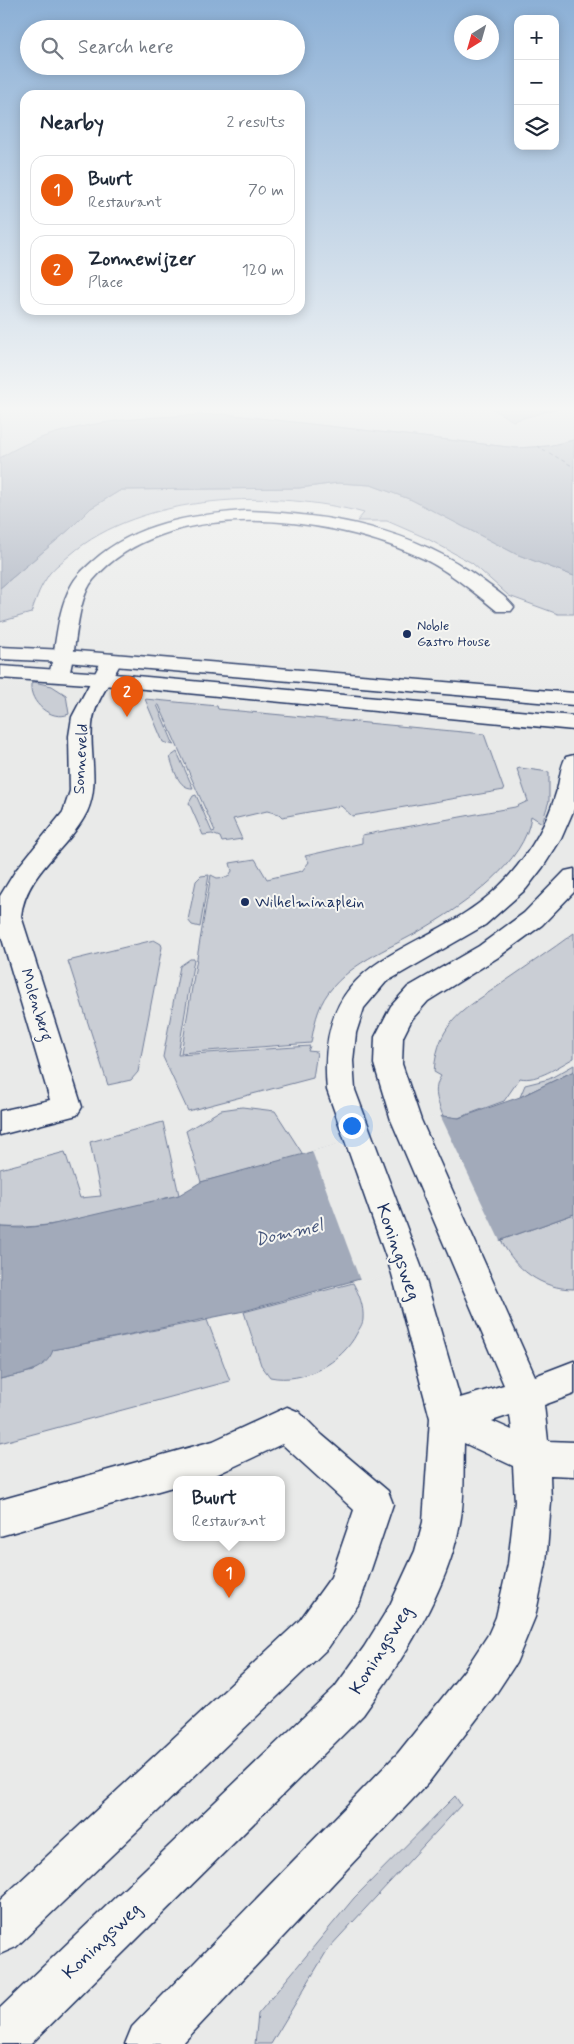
<!DOCTYPE html>
<html lang="en">
<head>
<meta charset="utf-8">
<style>
  :root { --surface:#fff; --page:#f2f2f3; --text:#1f2937; --muted:#747a83; --line:#e0e1e3; --accent:#ea580c }
  body { margin:0; font-family:Mynerve,sans-serif; background:var(--page); color:var(--text) }
  .controls { position:absolute; right:15px; top:15px; display:grid; overflow:hidden; border-radius:10px; box-shadow:0 2px 12px #0003 }
  .controls button { width:45px; height:45px; display:grid; place-items:center; padding:0; border:0; border-bottom:1px solid var(--line); background:var(--surface); color:var(--text); font:25px sans-serif }
  .compass { position:absolute; left:454px; top:15px; width:45px; height:45px; border-radius:50%; background:var(--surface); box-shadow:0 2px 12px #0003; rotate:217deg }
  .you { position:absolute; left:351px; top:1125px; width:18px; height:18px; margin:-12px; border:4px solid #fff; border-radius:50%; background:#1a73e8; box-shadow:0 0 0 8px #1a73e833 }
  .badge { display:grid; place-items:center; width:32px; height:32px; border-radius:50%; background:var(--accent); color:#fff; font-size:16px; font-weight:700 }
  .pin { position:absolute; translate:-50% -41px; filter:drop-shadow(0 1px 2px #0008) }
  .pin::after { content:''; position:absolute; top:26px; width:18px; height:15px; background:inherit; clip-path:polygon(0 0,100% 0,50% 100%) }
  .popup { position:absolute; left:173px; top:1476px; width:112px; height:65px; box-sizing:border-box; display:grid; place-content:center; border-radius:10px; background:var(--surface); filter:drop-shadow(0 1px 4px #0005); font-size:16px; white-space:nowrap; color:var(--muted) }
  .popup b { font-size:19px; color:var(--text) }
  .popup::after { content:''; position:absolute; left:50%; top:100%; margin-left:-10px; border:10px solid transparent; border-top-color:var(--surface) }
  .list { margin:0; padding:0; list-style:none }
  h2 { display:flex; justify-content:space-between; align-items:center; height:65px; margin:0; padding:0 20px; font-size:21px }
  h2 small { font-size:16px; font-weight:400; color:var(--muted) }
  .list li { display:grid; grid-template-columns:32px 1fr auto; gap:15px; align-items:center; box-sizing:border-box; height:70px; margin:0 10px 10px; padding:0 10px; border:1px solid var(--line); border-radius:15px }
  .list b { display:block; font-size:19px; white-space:nowrap }
  .list p { margin:0; font-size:16px; white-space:nowrap; color:var(--muted) }
  .list em { font-size:16px; font-style:normal; color:var(--muted) }
  .icon { flex:none; width:28px; height:28px; fill:none; stroke:currentColor; stroke-width:2; stroke-linecap:round; stroke-linejoin:round }
  .map { position:relative; flex:none; width:574px; height:2044px; overflow:hidden }
  .search { position:absolute; background:var(--surface); box-shadow:0 2px 12px #0003; left:20px; top:20px; width:285px; height:55px; display:flex; align-items:center; gap:12px; box-sizing:border-box; padding:0 18px; border-radius:28px; color:var(--muted); font-size:19px }
  .panel { position:absolute; background:var(--surface); box-shadow:0 2px 12px #0003; left:20px; top:90px; width:285px; height:225px; border-radius:15px }
  .map>svg:first-child { display:block }
</style>
</head>
<body>
<div class="map">
<svg width="574" height="2044" viewBox="0 0 574 2044">
  <rect width="100%" height="100%" fill="#e9eae9"/>
  <filter id="ink" filterUnits="userSpaceOnUse"><feTurbulence type="fractalNoise" baseFrequency=".02" numOctaves="2"/><feDisplacementMap in="SourceGraphic" scale="10" xChannelSelector="R" yChannelSelector="G"/><feConvolveMatrix kernelMatrix="1 2 1 2 8 2 1 2 1" color-interpolation-filters="sRGB"/></filter>
  <g filter="url(#ink)">
    <g fill="#caced5" stroke="#727e9a">
      <path d="M0,407H574V440L548,446L517,448L224,414L136,419L86,426L0,458Z"/>
      <path d="M338,483L371,485L412,500L516,554L574,576V614H558L509,596L472,563L426,538L387,521H357L364,513C277,489 141,493 70,555C62,562 51,569 46,579C39,589 35,602 31,613L0,622V588L70,529L91,508L121,490L299,488Z"/>
      <path d="M34,682L52,686L66,695L69,714C51,722 29,702 31,684Z"/>
      <path d="M145,699L217,706L218,709L484,734L504,790L352,816L341,806L282,817L279,814L267,811L233,819L242,839L222,842L220,837L212,834L203,835L189,803L193,796L196,795L212,832L215,831L159,705H157L174,745L163,742Z"/>
      <path d="M177,752L193,788C178,789 174,769 170,757Z"/>
      <path d="M520,768L549,772V801L542,823L531,816C526,862 465,904 428,926C393,948 354,959 328,993C317,1008 314,1026 311,1043L181,1053L211,875L217,878L228,877L232,871L230,863L255,859L267,879L302,871L309,862L305,856L362,843V835L515,807L528,801L517,769Z"/>
      <path d="M209,875L200,927L192,925L188,920L196,881L201,876Z"/>
      <path d="M574,933V1058C559,1066 537,1082 520,1078L504,1101L458,1118L443,1116C438,1102 432,1090 441,1076L434,1072C438,1019 466,1009 504,982C527,966 551,950 574,933Z"/>
      <path d="M154,940L161,944L162,947L138,1072L131,1080L108,1085L68,961Z"/>
      <path d="M190,959H194L178,1055L310,1046L308,1051L317,1052L313,1078L188,1111L163,1057L180,966Z"/>
      <path d="M574,1065V1071L520,1097L525,1085L549,1079Z"/>
      <path d="M242,1107L275,1111L304,1156L201,1182L186,1131L221,1110Z"/>
      <path d="M163,1122L179,1195C121,1209 60,1230 0,1227V1169L65,1152L80,1198L101,1196L90,1142Z"/>
      <path d="M574,1214V1289C541,1289 515,1269 501,1240Z"/>
      <path d="M353,1283C359,1294 364,1306 363,1319C363,1324 359,1329 357,1333C342,1363 303,1384 270,1377L261,1365L244,1312Z"/>
      <path d="M207,1320L230,1381L0,1443V1379L33,1371L52,1350Z"/>
      <path d="M455,1796L461,1805L328,1949L271,2044H255L258,2014L354,1898Z"/>
    </g>
    <g fill="#a2aaba" stroke="#6c7995">
      <path d="M489,407H562L513,421Z"/>
      <path d="M224,414L517,448L548,446L574,440V576L516,554L412,500L371,485L338,483L299,488L121,490L91,508L70,529L0,588V458C60,418 153,417 224,414Z"/>
      <path d="M574,1071V1214L501,1240L244,1311L53,1350C46,1372 19,1374 0,1379V1227L21,1228L50,1225L179,1195L201,1182L443,1116L459,1118L520,1097Z"/>
    </g>
    <path fill="#e9eae9" d="M440,1115L501,1243L361,1283L312,1151Z"/>
    <g fill="none" stroke-linecap="round" stroke-linejoin="round">
      <path fill="#6c7995" fill-rule="evenodd" d="M0,407H9L0,411Z"/>
      <path stroke="#44547a" stroke-width="1" stroke-dasharray="4 3" stroke-linecap="butt" d="M537,446L574,467"/>
      <g stroke="#1b2f5e" stroke-width="3">
        <g id="street">
          <path d="M245,511C329,514 414,528 482,580C492,588 506,596 514,607L511,611H497C471,590 445,567 413,554C323,515 165,496 93,580C76,601 77,649 69,675L66,679L59,681L52,679L49,675C57,646 56,613 71,586C76,576 84,569 93,561C136,523 190,515 245,511Z"/>
          <path d="M112,654L119,656L122,660C112,681 94,702 92,725C89,754 100,784 87,812C68,850 26,872 21,916L82,1107L77,1115L0,1135V1111L50,1100L0,932V896L16,870L63,812L70,791L69,736L72,717L102,660L105,656Z"/>
          <path d="M287,1407L299,1412L322,1435L388,1491L393,1504L360,1602L328,1648L16,1947L0,1954V1900L300,1620L331,1577L354,1510L282,1444L218,1474L200,1479H176V1486L0,1536V1500L213,1441Z"/>
        </g>
      </g>
      <g stroke="#1b2f5e" stroke-width="3">
        <g id="secondary">
          <path d="M0,647L66,650L574,693V705L66,662L0,659Z"/>
          <path d="M0,666L103,673L574,716V730L103,685L0,678Z"/>
          <path d="M574,755V809L561,839L543,867L526,889L485,925L386,982L364,1008L356,1033L353,1061L355,1090L424,1274L460,1398L504,1385L391,1120L374,1064L375,1037L391,1006L408,987L479,946L524,913L565,871L574,869V892L542,925L497,958L428,1001L412,1019L403,1037L402,1064L421,1120L535,1376L574,1361V1394L544,1405L548,1441L574,1442V1476L550,1475L551,1502L546,1564L535,1617L516,1663L495,1695L428,1783L182,2044H125L132,2027L398,1753L467,1667L488,1635L496,1617L508,1564L515,1502L513,1466L464,1443C463,1469 465,1498 460,1523C448,1590 402,1661 363,1715L31,2044H0V2008L335,1687L364,1647L390,1605L415,1551L423,1522L430,1418L392,1274L327,1090C313,940 433,961 509,876C531,851 548,822 557,790C560,779 560,767 566,757ZM510,1415L512,1430L492,1421Z"/>
        </g>
      </g>
      <use href="#street" fill="#f6f6f2" fill-rule="evenodd"/>
      <use href="#secondary" fill="#f6f6f2" fill-rule="evenodd"/>
    </g>
  </g>
  <linearGradient id="sky" x2="0" y2="1"><stop stop-color="#8cb0d6"/><stop offset="0.59" stop-color="#f5f6f5"/><stop offset="1" stop-color="#f5f6f5" stop-opacity="0"/></linearGradient>
  <rect width="574" height="693" fill="url(#sky)"/>
  <g fill="#1b2f5e" stroke="#f6f6f2" stroke-width="2">
    <circle cx="407" cy="634" r="5"/>
    <circle cx="245" cy="902" r="5"/>
  </g>
  <g text-anchor="middle" dominant-baseline="central" stroke-width="4" stroke-linejoin="round" paint-order="stroke">
    <g font-size="14" fill="#1b2f5e" stroke="#f6f6f2" text-anchor="start">
      <text x="417" y="626">Noble<tspan x="417" dy="16">Gastro House</tspan></text>
    </g>
    <g font-size="16" fill="#1b2f5e" stroke="#f6f6f2">
      <text transform="translate(81 759) rotate(-87)">Sonneveld</text>
      <text transform="translate(36 1005) rotate(73)">Molenberg</text>
    </g>
    <g font-size="16" fill="#1b2f5e" stroke="#f6f6f2" text-anchor="start">
      <text x="255" y="902">Wilhelminaplein</text>
    </g>
    <g font-size="18" font-style="italic" fill="#44547a" stroke="#f6f6f2">
      <text transform="translate(289 1233) rotate(-13)">Dommel</text>
    </g>
    <g font-size="19" fill="#1b2f5e" stroke="#f6f6f2">
      <text transform="translate(398 1252) rotate(71)">Koningsweg</text>
      <text transform="translate(381 1650) rotate(-58)">Koningsweg</text>
      <text transform="translate(102 1941) rotate(-44)">Koningsweg</text>
    </g>
  </g>
</svg>
<div class="controls">
<button>+</button>
<button>−</button>
<button><svg class="icon" aria-label="layers" viewBox="0 0 24 24"><path d="M12 4l9 5-9 5-9-5zM3 14l9 5 9-5"/></svg></button>
</div>
<svg class="compass" viewBox="-18 -18 36 36"><path d="M0-13l5 13h-10z" fill="#e53935"/><path d="M0 13l5-13h-10z" fill="#747a83"/></svg>
<div class="you"></div>
<div class="pin badge" style="left:229px;top:1598px">1</div>
<div class="popup"><b>Buurt</b>Restaurant</div>
<div class="pin badge" style="left:127px;top:717px">2</div>
<div class="search"><svg class="icon" aria-label="search" viewBox="0 0 24 24"><circle cx="10" cy="10" r="6"/><path d="M15 15l6 6"/></svg>Search here</div>
<section class="panel">
<h2>Nearby<small>2 results</small></h2>
<ul class="list">
<li><span class="badge">1</span><div><b>Buurt</b><p>Restaurant</p></div><em>70 m</em></li>
<li><span class="badge">2</span><div><b>Zonnewijzer</b><p>Place</p></div><em>120 m</em></li>
</ul>
</section>
</div>
</body>
</html>
